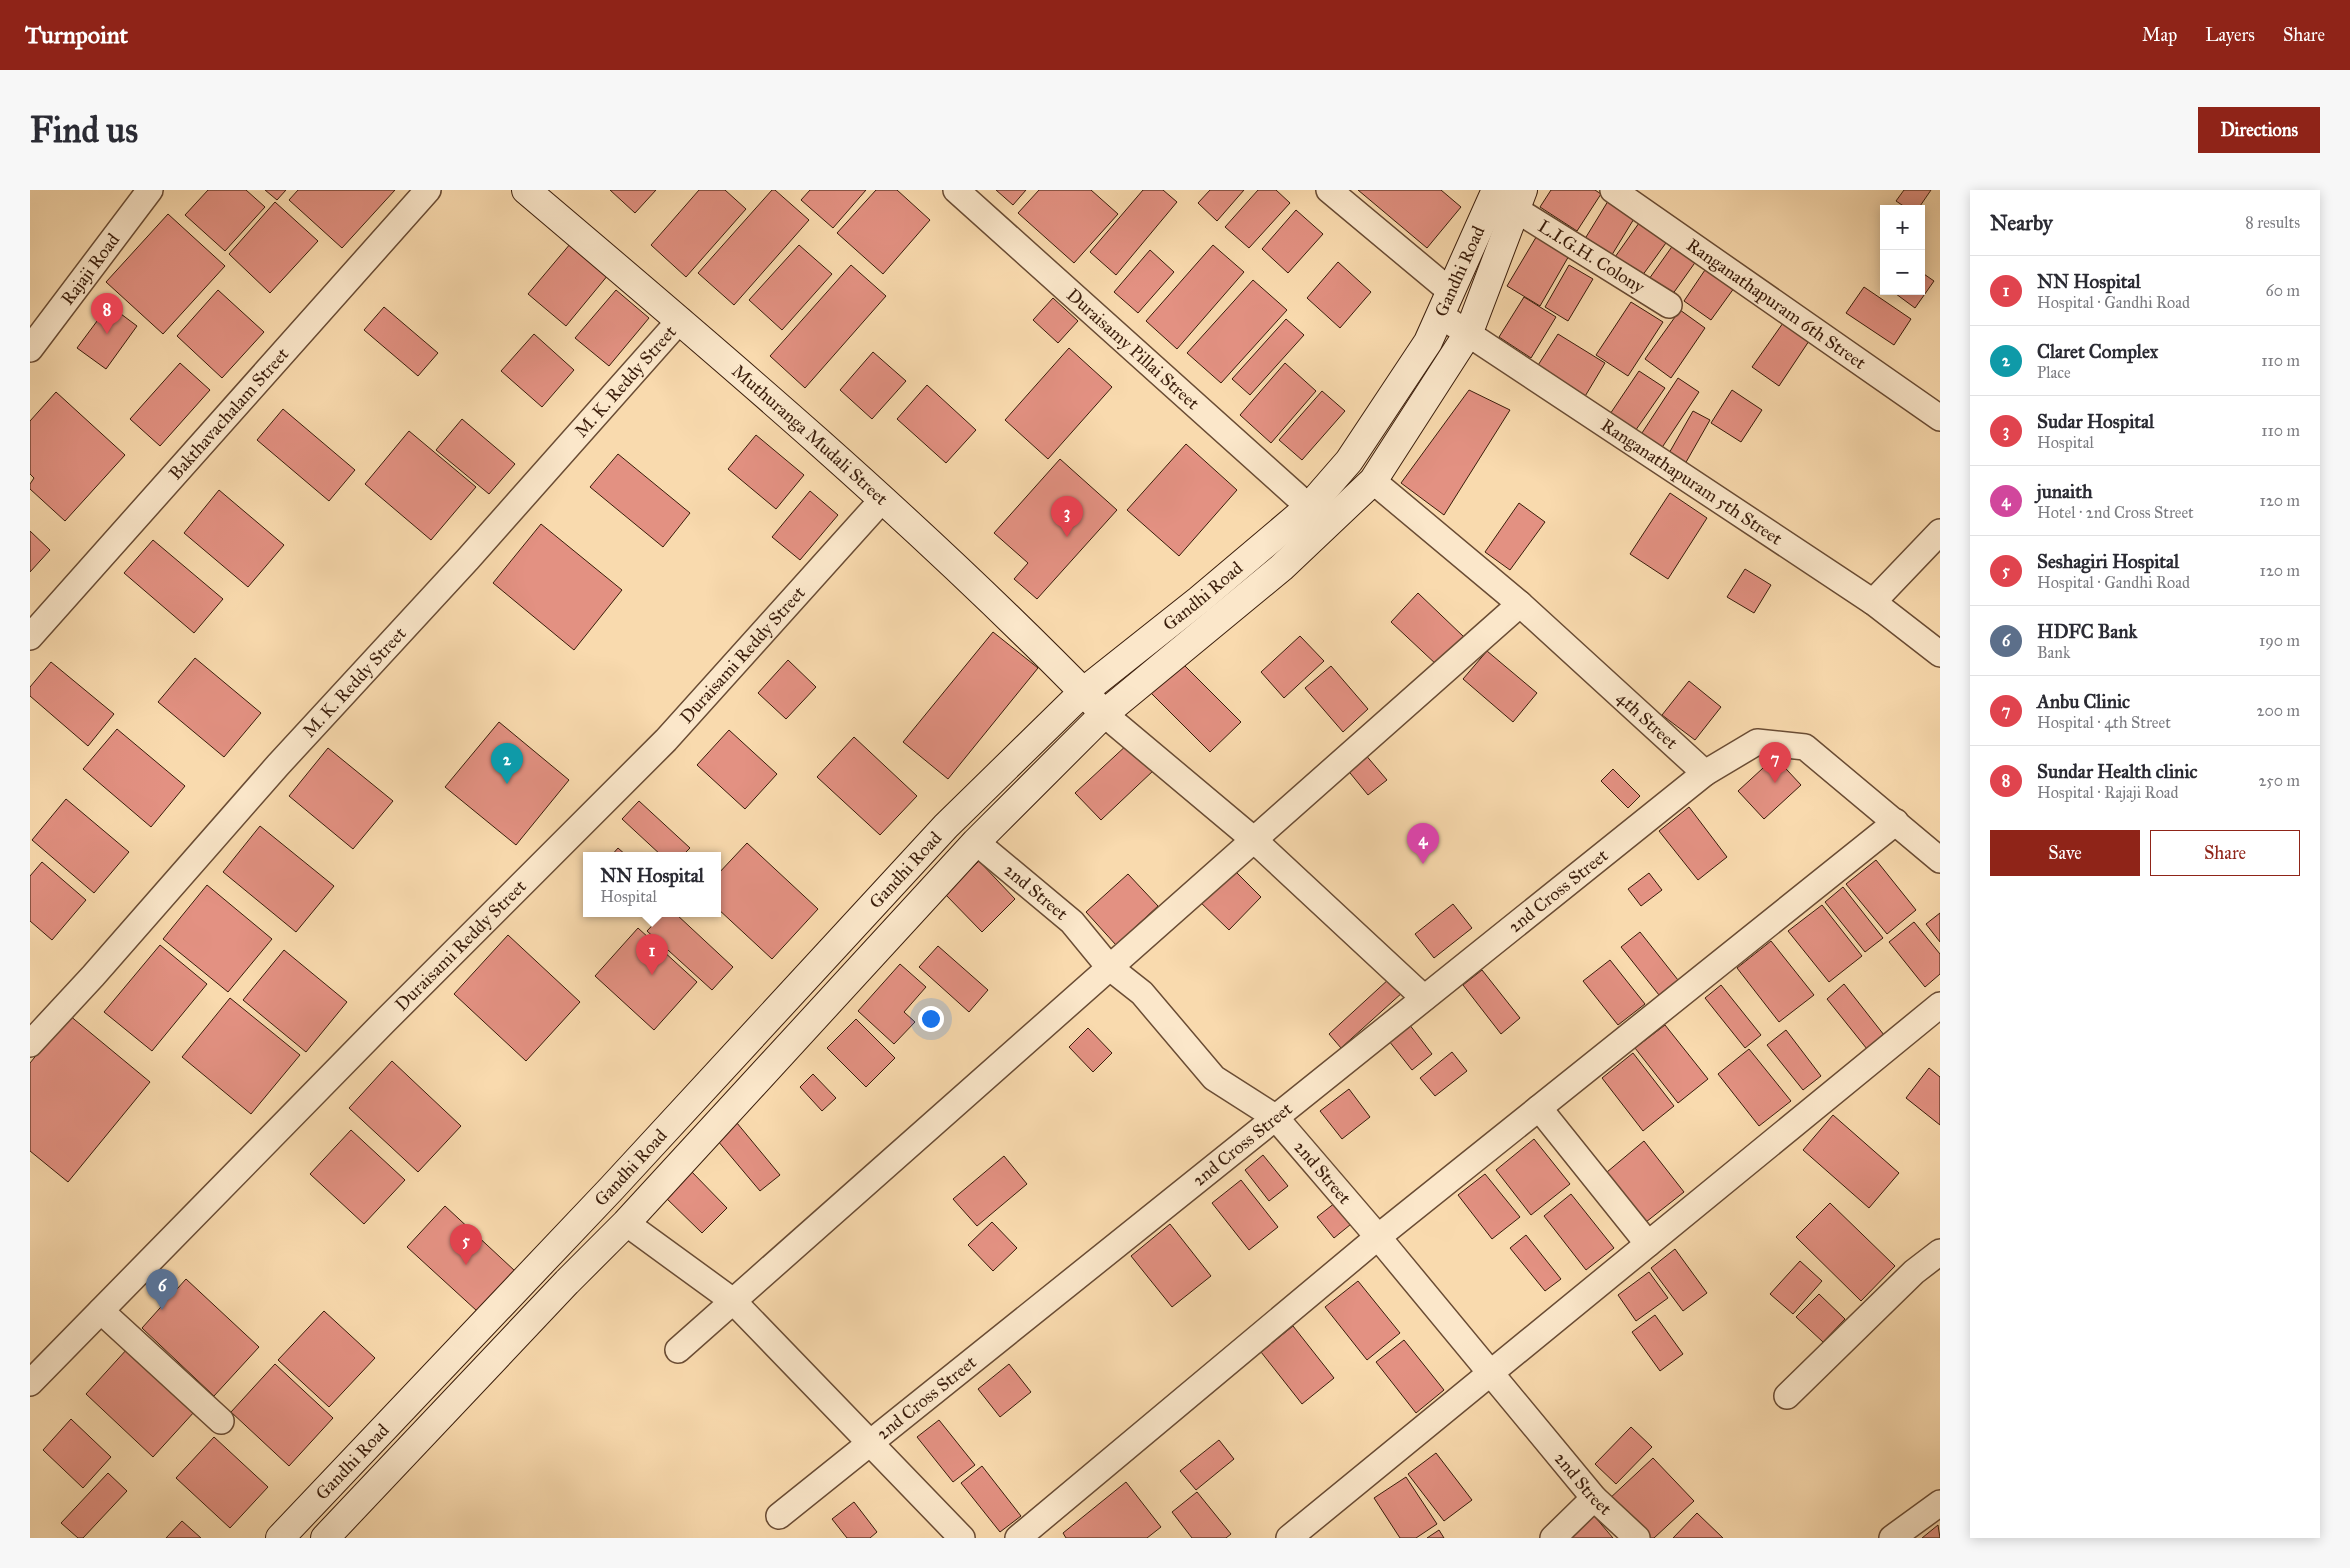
<!DOCTYPE html>
<html lang="en">
<head>
<meta charset="utf-8">
<style>
  :root { --surface:#fff; --page:#f7f7f7; --text:#2b2b33; --muted:#7c7c81; --line:#e1e1e2; --accent:#8f2418 }
  body { margin:0; font-family:"IM FELL Great Primer",serif; background:var(--page); color:var(--text) }
  .controls { position:absolute; right:15px; top:15px; display:grid; overflow:hidden; border-radius:0px; box-shadow:0 2px 12px #0003 }
  .controls button { width:45px; height:45px; display:grid; place-items:center; padding:0; border:0; border-bottom:1px solid var(--line); background:var(--surface); color:var(--text); font:25px sans-serif }
  .you { position:absolute; left:900px; top:828px; width:18px; height:18px; margin:-12px; border:4px solid #fff; border-radius:50%; background:#1a73e8; box-shadow:0 0 0 8px #1a73e833 }
  .badge { display:grid; place-items:center; width:32px; height:32px; border-radius:50%; background:var(--accent); color:#fff; font-size:16px; font-weight:700 }
  .pin { position:absolute; translate:-50% -41px; filter:drop-shadow(0 1px 2px #0008) }
  .pin::after { content:''; position:absolute; top:26px; width:18px; height:15px; background:inherit; clip-path:polygon(0 0,100% 0,50% 100%) }
  .popup { position:absolute; left:553px; top:662px; width:138px; height:65px; box-sizing:border-box; display:grid; place-content:center; border-radius:0px; background:var(--surface); filter:drop-shadow(0 1px 4px #0005); font-size:16px; white-space:nowrap; color:var(--muted) }
  .popup b { font-size:19px; color:var(--text) }
  .popup::after { content:''; position:absolute; left:50%; top:100%; margin-left:-10px; border:10px solid transparent; border-top-color:var(--surface) }
  .list { margin:0; padding:0; list-style:none }
  h2 { display:flex; justify-content:space-between; align-items:center; height:65px; margin:0; padding:0 20px; font-size:21px }
  h2 small { font-size:16px; font-weight:400; color:var(--muted) }
  .list li { display:grid; grid-template-columns:32px 1fr auto; gap:15px; align-items:center; box-sizing:border-box; height:70px; padding:0 20px; border-top:1px solid var(--line) }
  .list b { display:block; font-size:19px; white-space:nowrap }
  .list p { margin:0; font-size:16px; white-space:nowrap; color:var(--muted) }
  .list em { font-size:16px; font-style:normal; color:var(--muted) }
  .actions { display:flex; gap:10px; padding:15px 20px }
  .actions a { flex:1; padding:11px 0; border:1px solid var(--accent); border-radius:0px; text-align:center; font-size:18px; color:var(--accent) }
  .actions .main { background:var(--accent); color:#fff }
  .map { position:relative; flex:none; width:1910px; height:1348px; overflow:hidden; border-radius:0px }
  header { display:flex; align-items:center; gap:30px; box-sizing:border-box; height:70px; padding:0 25px; background:var(--accent); color:#fff }
  header strong { font-size:24px }
  nav { display:flex; gap:28px; margin-inline-start:auto; font-size:18px }
  .intro { display:flex; align-items:center; justify-content:space-between; box-sizing:border-box; height:120px; padding:0 30px }
  h1 { margin:0; font-size:35px }
  .button { padding:12px 22px; border-radius:0px; background:var(--accent); color:#fff; font-size:18px; font-weight:700 }
  main { display:flex; gap:30px; padding:0 30px }
  aside { flex:1; background:var(--surface); border-radius:0px; box-shadow:0 2px 12px #0003 }
  .map>svg:first-child { display:block }
</style>
</head>
<body>
<header>
<strong>Turnpoint</strong>
<nav><a>Map</a><a>Layers</a><a>Share</a></nav>
</header>
<div class="intro"><h1>Find us</h1><a class="button">Directions</a></div>
<main>
<div class="map">
<svg width="1910" height="1348" viewBox="0 0 1910 1348">
  <rect width="100%" height="100%" fill="#f9daae"/>
  <filter id="stains"><feTurbulence type="fractalNoise" baseFrequency=".004" numOctaves="4"/><feColorMatrix values="0 0 0 0 .2 0 0 0 0 .09 0 0 0 0 .02 0 0 0 .5 -.17"/></filter>
  <radialGradient id="worn" r=".72"><stop offset=".6" stop-color="#630" stop-opacity="0"/><stop offset="1" stop-color="#630" stop-opacity=".3"/></radialGradient>
  <g fill="#e39182" stroke="#3a1d0b">
    <path d="M178,0H216L235,17L195,61L155,25Z"/>
    <path d="M235,0H256L247,10Z"/>
    <path d="M268,0H365L312,58L259,10Z"/>
    <path d="M580,0H626L605,23Z"/>
    <path d="M669,0H695L716,19L656,87L621,55Z"/>
    <path d="M742,0H745L779,30L704,115L668,83Z"/>
    <path d="M780,0H836L803,38L771,10Z"/>
    <path d="M846,0H867L900,30L853,84L807,43Z"/>
    <path d="M966,0H996L983,15Z"/>
    <path d="M1009,0H1061L1088,24L1044,73L988,23Z"/>
    <path d="M1113,0H1133L1147,12L1086,85L1060,62Z"/>
    <path d="M1180,0H1214L1187,31L1168,13Z"/>
    <path d="M1228,0H1246L1260,13L1219,58L1195,37Z"/>
    <path d="M1328,0H1411L1431,17L1397,58Z"/>
    <path d="M1521,0H1565L1571,4L1547,41L1510,17Z"/>
    <path d="M1874,0H1901L1888,19H1878L1866,11Z"/>
    <path d="M1583,3L1610,19L1580,68L1553,52Z"/>
    <path d="M245,12L288,51L240,103L199,64Z"/>
    <path d="M1266,20L1293,44L1258,83L1232,59Z"/>
    <path d="M138,24L195,76L133,144L76,92Z"/>
    <path d="M1614,26L1641,46L1612,86L1585,67Z"/>
    <path d="M1508,44L1540,64L1510,116L1477,96Z"/>
    <path d="M546,47L583,79L536,136L498,104Z"/>
    <path d="M1646,51L1669,67L1642,105L1619,89Z"/>
    <path d="M769,55L802,84L752,140L719,110Z"/>
    <path d="M1183,55L1214,82L1147,159L1116,131Z"/>
    <path d="M1120,60L1144,82L1108,123L1084,102Z"/>
    <path d="M1308,72L1341,102L1310,138L1277,108Z"/>
    <path d="M1679,74L1707,94L1681,130L1654,111Z"/>
    <path d="M821,75L856,106L775,198L740,166Z"/>
    <path d="M1539,75L1563,89L1538,131L1515,117Z"/>
    <path d="M1891,82L1904,91L1885,118L1862,101H1891Z"/>
    <path d="M1223,90L1257,120L1191,193L1157,163Z"/>
    <path d="M1834,97L1881,129L1864,155L1816,123Z"/>
    <path d="M188,100L234,142L192,188L147,146Z"/>
    <path d="M586,100L619,128L579,176L545,148Z"/>
    <path d="M1494,107L1526,127L1501,168L1469,147Z"/>
    <path d="M1023,108L1048,131L1028,153L1003,130Z"/>
    <path d="M1601,112L1633,132L1598,186L1566,165Z"/>
    <path d="M79,115L107,136L76,179L47,158Z"/>
    <path d="M354,117L408,163L388,186L334,140Z"/>
    <path d="M1650,120L1675,138L1641,188L1615,169Z"/>
    <path d="M1256,129L1274,145L1220,205L1202,189Z"/>
    <path d="M1753,133L1779,151L1749,196L1722,177Z"/>
    <path d="M504,144L544,180L512,217L471,181Z"/>
    <path d="M1528,144L1575,173L1551,213L1503,183Z"/>
    <path d="M1039,158L1082,197L1018,269L975,230Z"/>
    <path d="M843,162L876,191L842,229L810,200Z"/>
    <path d="M150,173L180,200L130,256L100,229Z"/>
    <path d="M1255,173L1286,201L1241,253L1210,225Z"/>
    <path d="M1609,181L1635,198L1603,244L1578,227Z"/>
    <path d="M1648,188L1669,202L1631,259L1610,246Z"/>
    <path d="M897,195L946,240L916,273L867,229Z"/>
    <path d="M1439,200L1480,220L1414,325L1371,293Z"/>
    <path d="M1702,200L1732,220L1711,252L1681,233Z"/>
    <path d="M1292,201L1315,221L1272,270L1249,250Z"/>
    <path d="M26,202L95,265L35,331L0,299V294L4,288L0,284V231Z"/>
    <path d="M253,219L325,280L299,311L227,250Z"/>
    <path d="M1663,221L1680,230L1655,274L1638,265Z"/>
    <path d="M432,229L485,274L459,304L406,260Z"/>
    <path d="M379,241L446,297L401,350L335,294Z"/>
    <path d="M726,245L774,285L746,319L698,279Z"/>
    <path d="M1156,254L1207,300L1149,366L1097,320Z"/>
    <path d="M588,264L660,323L633,357L560,297Z"/>
    <path d="M1030,269L1087,320L1007,409L984,389L998,373L964,343Z"/>
    <path d="M189,300L254,355L218,397L154,343Z"/>
    <path d="M780,301L808,325L770,370L742,347Z"/>
    <path d="M1640,303L1677,328L1638,389L1600,364Z"/>
    <path d="M1489,313L1515,332L1480,380L1455,362Z"/>
    <path d="M511,334L592,400L544,460L463,393Z"/>
    <path d="M0,341L20,360L0,382Z"/>
    <path d="M123,350L193,409L164,443L94,383Z"/>
    <path d="M1715,379L1741,395L1724,423L1697,407Z"/>
    <path d="M1388,403L1434,447L1408,476L1361,432Z"/>
    <path d="M963,442L1008,478L918,589L873,552Z"/>
    <path d="M1270,446L1294,471L1254,508L1231,482Z"/>
    <path d="M1457,461L1507,503L1483,532L1433,489Z"/>
    <path d="M165,468L231,523L194,567L128,512Z"/>
    <path d="M1148,469L1211,532L1180,562L1118,500Z"/>
    <path d="M758,470L786,497L756,529L728,503Z"/>
    <path d="M21,472L84,524L58,556L0,506V497Z"/>
    <path d="M1301,476L1338,519L1313,542L1275,498Z"/>
    <path d="M1659,491L1691,517L1665,550L1632,525Z"/>
    <path d="M469,532L539,590L486,655L415,597Z"/>
    <path d="M87,539L155,596L121,637L53,579Z"/>
    <path d="M699,540L747,584L715,619L667,575Z"/>
    <path d="M824,547L887,606L850,645L787,587Z"/>
    <path d="M1099,553L1124,580L1071,630L1045,603Z"/>
    <path d="M298,558L363,611L323,659L259,606Z"/>
    <path d="M1334,563L1357,590L1338,605L1316,578Z"/>
    <path d="M1745,567L1771,595L1734,629L1708,601Z"/>
    <path d="M1583,579L1610,606L1598,618L1571,591Z"/>
    <path d="M36,609L99,662L64,703L2,650Z"/>
    <path d="M609,611L660,658L652,666H632L592,629Z"/>
    <path d="M1659,617L1697,667L1668,690L1629,641Z"/>
    <path d="M230,636L304,696L266,742L193,682Z"/>
    <path d="M717,653L788,719L742,769L687,718V685Z"/>
    <path d="M588,658L597,666H581Z"/>
    <path d="M1846,670L1886,720L1857,744L1816,694Z"/>
    <path d="M949,671L985,709L952,742L915,704Z"/>
    <path d="M12,672L56,710L22,750L0,731V686Z"/>
    <path d="M1199,675L1231,707L1199,740L1166,708Z"/>
    <path d="M1619,683L1632,700L1611,716L1598,699Z"/>
    <path d="M1098,684L1128,716L1086,755L1056,722Z"/>
    <path d="M177,695L242,749L198,802L133,749Z"/>
    <path d="M1813,697L1853,748L1835,762L1795,712Z"/>
    <path d="M1423,714L1442,738L1404,768L1385,744Z"/>
    <path d="M1792,715L1832,766L1799,792L1758,741Z"/>
    <path d="M1910,723V752L1896,734Z"/>
    <path d="M633,724H646L703,777L682,800L617,741Z"/>
    <path d="M1884,732L1910,764V784L1895,797L1859,752Z"/>
    <path d="M608,738L667,792L624,840L565,786Z"/>
    <path d="M1610,742L1648,790L1629,805L1591,757Z"/>
    <path d="M478,745L550,812L496,871L424,804Z"/>
    <path d="M1741,751L1784,805L1749,832L1707,778Z"/>
    <path d="M130,755L177,794L122,861L74,822Z"/>
    <path d="M908,756L958,800L939,822L889,777Z"/>
    <path d="M254,760L317,812L276,862L213,810Z"/>
    <path d="M1580,770L1615,814L1588,835L1553,791Z"/>
    <path d="M870,774L896,797L874,822L885,832L864,854L828,821Z"/>
    <path d="M1452,780L1490,828L1471,844L1433,795Z"/>
    <path d="M1360,788L1373,802L1311,858L1299,844Z"/>
    <path d="M1814,794L1854,845L1837,859L1797,809Z"/>
    <path d="M1691,795L1731,845L1715,858L1675,808Z"/>
    <path d="M200,808L270,865L221,924L152,867Z"/>
    <path d="M39,825L120,892L38,992L0,961V873Z"/>
    <path d="M826,829L865,868L836,897L797,858Z"/>
    <path d="M1379,834L1402,864L1382,880L1359,851Z"/>
    <path d="M1635,835L1678,889L1648,913L1605,858Z"/>
    <path d="M1058,838L1082,863L1063,882L1039,857Z"/>
    <path d="M1756,840L1791,886L1773,900L1737,855Z"/>
    <path d="M1719,859L1761,911L1729,936L1688,884Z"/>
    <path d="M1422,862L1437,881L1405,906L1390,888Z"/>
    <path d="M1603,863L1644,916L1613,941L1572,888Z"/>
    <path d="M362,871L431,936L388,982L319,918Z"/>
    <path d="M1899,878L1910,887V935L1876,908Z"/>
    <path d="M783,884L806,908L792,921L770,897Z"/>
    <path d="M1319,899L1340,927L1312,949L1290,921Z"/>
    <path d="M1803,925L1869,983L1839,1018L1773,960Z"/>
    <path d="M702,927L750,985L730,1001L682,944Z"/>
    <path d="M321,940L375,990L334,1034L280,984Z"/>
    <path d="M1504,949L1540,994L1501,1025L1466,980Z"/>
    <path d="M1614,951L1654,1002L1616,1032L1577,982Z"/>
    <path d="M1233,965L1258,996L1239,1011L1215,980Z"/>
    <path d="M974,966L997,994L947,1036L923,1009Z"/>
    <path d="M660,980L697,1018L672,1043L634,1006Z"/>
    <path d="M1455,984L1490,1027L1462,1049L1428,1005Z"/>
    <path d="M1211,990L1248,1037L1219,1060L1182,1013Z"/>
    <path d="M1541,1004L1584,1058L1556,1080L1514,1026Z"/>
    <path d="M1310,1009L1326,1030L1304,1048L1287,1027Z"/>
    <path d="M1800,1013L1865,1076L1831,1111L1766,1047Z"/>
    <path d="M415,1016L485,1081L447,1121L377,1057Z"/>
    <path d="M962,1032L987,1058L963,1081L938,1055Z"/>
    <path d="M1140,1034L1181,1086L1142,1117L1101,1066Z"/>
    <path d="M1496,1045L1531,1089L1515,1101L1480,1058Z"/>
    <path d="M1645,1059L1677,1103L1653,1121L1621,1078Z"/>
    <path d="M1770,1071L1792,1091L1763,1124L1740,1104Z"/>
    <path d="M1619,1082L1638,1108L1606,1131L1588,1105Z"/>
    <path d="M156,1089L229,1157L184,1206L112,1138Z"/>
    <path d="M1328,1091L1370,1143L1337,1170L1295,1117Z"/>
    <path d="M1789,1104L1815,1129L1793,1152L1766,1127Z"/>
    <path d="M294,1121L345,1168L299,1217L248,1170Z"/>
    <path d="M1625,1125L1653,1164L1630,1181L1602,1142Z"/>
    <path d="M1263,1136L1304,1188L1272,1214L1231,1162Z"/>
    <path d="M1374,1150L1414,1200L1386,1223L1346,1172Z"/>
    <path d="M98,1158L165,1221L123,1267L56,1204Z"/>
    <path d="M245,1174L303,1228L259,1276L201,1222Z"/>
    <path d="M979,1174L1001,1202L970,1227L948,1199Z"/>
    <path d="M41,1229L81,1267L53,1298L13,1260Z"/>
    <path d="M909,1230L945,1275L923,1292L887,1247Z"/>
    <path d="M1601,1237L1622,1257L1586,1294L1565,1274Z"/>
    <path d="M184,1247L238,1297L200,1338L146,1288Z"/>
    <path d="M1189,1250L1204,1269L1166,1300L1150,1281Z"/>
    <path d="M1406,1263L1442,1310L1414,1331L1378,1284Z"/>
    <path d="M1623,1268L1664,1311L1624,1348H1613L1578,1310Z"/>
    <path d="M952,1276L991,1326L970,1342L931,1293Z"/>
    <path d="M78,1283L97,1301L53,1348H48L31,1333Z"/>
    <path d="M1376,1287L1407,1334L1386,1348H1370L1344,1308Z"/>
    <path d="M1096,1292L1131,1337L1117,1348H1036L1033,1343Z"/>
    <path d="M1167,1302L1201,1344L1196,1348H1162L1142,1322Z"/>
    <path d="M824,1312L847,1342L840,1348H817L802,1329Z"/>
    <path d="M1560,1321L1583,1348H1537Z"/>
    <path d="M1667,1323L1693,1348H1643Z"/>
    <path d="M152,1331L171,1348H136Z"/>
    <path d="M1908,1335L1910,1348H1892Z"/>
    <path d="M1409,1340L1414,1348H1397Z"/>
  </g>
  <g fill="none" stroke-linecap="round" stroke-linejoin="round">
    <g stroke="#6a4c34" stroke-width="28">
      <g id="street">
        <path id="s1" d="M926,0L1279,317"/>
        <path d="M1299,0L1420,101"/>
        <path id="s2" d="M1583,0L1910,228"/>
        <path id="s3" d="M1485,19L1639,115"/>
        <path id="s4" d="M1410,125L1843,412L1910,464"/>
        <path id="s5" d="M0,159L120,0"/>
        <path id="s6" d="M1343,291L1490,414L1675,583L1727,552L1775,557L1910,670"/>
        <path d="M1843,412L1910,342"/>
        <path id="s7" d="M0,447L398,0"/>
        <path d="M1074,524L1223,649L1394,808"/>
        <path id="s8" d="M946,652L1042,732L1079,777L1112,803L1184,888L1245,927L1348,1047L1564,1308L1607,1348"/>
        <path id="s9" d="M0,854L63,786L248,575L438,369L650,130"/>
        <path d="M1509,918L1618,1054"/>
        <path d="M596,1033L703,1111L932,1348"/>
        <path d="M71,1121L191,1231"/>
        <path d="M648,1160L1490,414"/>
        <path id="s10" d="M0,1193L354,832L636,550L852,310"/>
        <path d="M1757,1206L1884,1082L1910,1062"/>
        <path id="s11" d="M749,1326L1675,583"/>
        <path d="M988,1348L1348,1047L1866,632"/>
        <path d="M1259,1348L1910,815"/>
        <path d="M1523,1348L1564,1308"/>
        <path d="M1862,1348L1910,1313"/>
      </g>
    </g>
    <g stroke="#3a1d0b" stroke-width="30">
      <g id="secondary">
        <path id="s12" d="M496,0C691,165 888,332 1066,515"/>
        <path id="s13" d="M250,1348L582,998L916,636L1053,502L1169,410L1279,317L1319,271L1398,152L1466,0"/>
        <path d="M295,1348L537,1092L596,1033L946,652L1074,524L1251,378L1343,291L1439,142L1493,0"/>
      </g>
    </g>
    <use href="#street" stroke="#fbe7ca" stroke-width="25"/>
    <use href="#secondary" stroke="#fbe7ca" stroke-width="28"/>
  </g>
  <g text-anchor="middle" dominant-baseline="central" stroke-width="5" stroke-linejoin="round" paint-order="stroke">
    <g font-size="18" fill="#3a1d0b" stroke="#fbe7ca">
      <text stroke="none"><textPath href="#s3" startOffset="90">L.I.G.H. Colony</textPath></text>
      <text stroke="none"><textPath href="#s5" startOffset="100">Rajaji Road</textPath></text>
      <text stroke="none"><textPath href="#s13" startOffset="1740">Gandhi Road</textPath></text>
      <text stroke="none"><textPath href="#s2" startOffset="199">Ranganathapuram 6th Street</textPath></text>
      <text stroke="none"><textPath href="#s1" startOffset="238">Duraisamy Pillai Street</textPath></text>
      <text stroke="none"><textPath href="#s9" startOffset="891">M. K. Reddy Street</textPath></text>
      <text stroke="none"><textPath href="#s7" startOffset="299">Bakthavachalam Street</textPath></text>
      <text stroke="none"><textPath href="#s12" startOffset="375">Muthuranga Mudali Street</textPath></text>
      <text stroke="none"><textPath href="#s4" startOffset="302">Ranganathapuram 5th Street</textPath></text>
      <text stroke="none"><textPath href="#s13" startOffset="1320">Gandhi Road</textPath></text>
      <text stroke="none"><textPath href="#s10" startOffset="1019">Duraisami Reddy Street</textPath></text>
      <text stroke="none"><textPath href="#s9" startOffset="486">M. K. Reddy Street</textPath></text>
      <text stroke="none"><textPath href="#s6" startOffset="364">4th Street</textPath></text>
      <text stroke="none"><textPath href="#s13" startOffset="915">Gandhi Road</textPath></text>
      <text stroke="none"><textPath href="#s11" startOffset="999">2nd Cross Street</textPath></text>
      <text stroke="none"><textPath href="#s8" startOffset="78">2nd Street</textPath></text>
      <text stroke="none"><textPath href="#s10" startOffset="614">Duraisami Reddy Street</textPath></text>
      <text stroke="none"><textPath href="#s11" startOffset="594">2nd Cross Street</textPath></text>
      <text stroke="none"><textPath href="#s13" startOffset="510">Gandhi Road</textPath></text>
      <text stroke="none"><textPath href="#s8" startOffset="482">2nd Street</textPath></text>
      <text stroke="none"><textPath href="#s11" startOffset="189">2nd Cross Street</textPath></text>
      <text stroke="none"><textPath href="#s13" startOffset="105">Gandhi Road</textPath></text>
      <text stroke="none"><textPath href="#s8" startOffset="888">2nd Street</textPath></text>
    </g>
  </g>
  <rect width="100%" height="100%" filter="url(#stains)"/>
  <rect width="100%" height="100%" fill="url(#worn)"/>
</svg>
<div class="controls">
<button>+</button>
<button>−</button>
</div>
<div class="you"></div>
<div class="pin badge" style="left:622px;top:785px;background:#e0444e">1</div>
<div class="popup"><b>NN Hospital</b>Hospital</div>
<div class="pin badge" style="left:477px;top:594px;background:#0f9aa8">2</div>
<div class="pin badge" style="left:1037px;top:347px;background:#e0444e">3</div>
<div class="pin badge" style="left:1393px;top:674px;background:#d1479c">4</div>
<div class="pin badge" style="left:436px;top:1075px;background:#e0444e">5</div>
<div class="pin badge" style="left:132px;top:1120px;background:#5c6f8a">6</div>
<div class="pin badge" style="left:1745px;top:593px;background:#e0444e">7</div>
<div class="pin badge" style="left:77px;top:144px;background:#e0444e">8</div>
</div>
<aside>
<h2>Nearby<small>8 results</small></h2>
<ul class="list">
<li><span class="badge" style="background:#e0444e">1</span><div><b>NN Hospital</b><p>Hospital · Gandhi Road</p></div><em>60 m</em></li>
<li><span class="badge" style="background:#0f9aa8">2</span><div><b>Claret Complex</b><p>Place</p></div><em>110 m</em></li>
<li><span class="badge" style="background:#e0444e">3</span><div><b>Sudar Hospital</b><p>Hospital</p></div><em>110 m</em></li>
<li><span class="badge" style="background:#d1479c">4</span><div><b>junaith</b><p>Hotel · 2nd Cross Street</p></div><em>120 m</em></li>
<li><span class="badge" style="background:#e0444e">5</span><div><b>Seshagiri Hospital</b><p>Hospital · Gandhi Road</p></div><em>120 m</em></li>
<li><span class="badge" style="background:#5c6f8a">6</span><div><b>HDFC Bank</b><p>Bank</p></div><em>190 m</em></li>
<li><span class="badge" style="background:#e0444e">7</span><div><b>Anbu Clinic</b><p>Hospital · 4th Street</p></div><em>200 m</em></li>
<li><span class="badge" style="background:#e0444e">8</span><div><b>Sundar Health clinic</b><p>Hospital · Rajaji Road</p></div><em>250 m</em></li>
</ul>
<div class="actions"><a class="main">Save</a><a>Share</a></div>
</aside>
</main>
</body>
</html>
